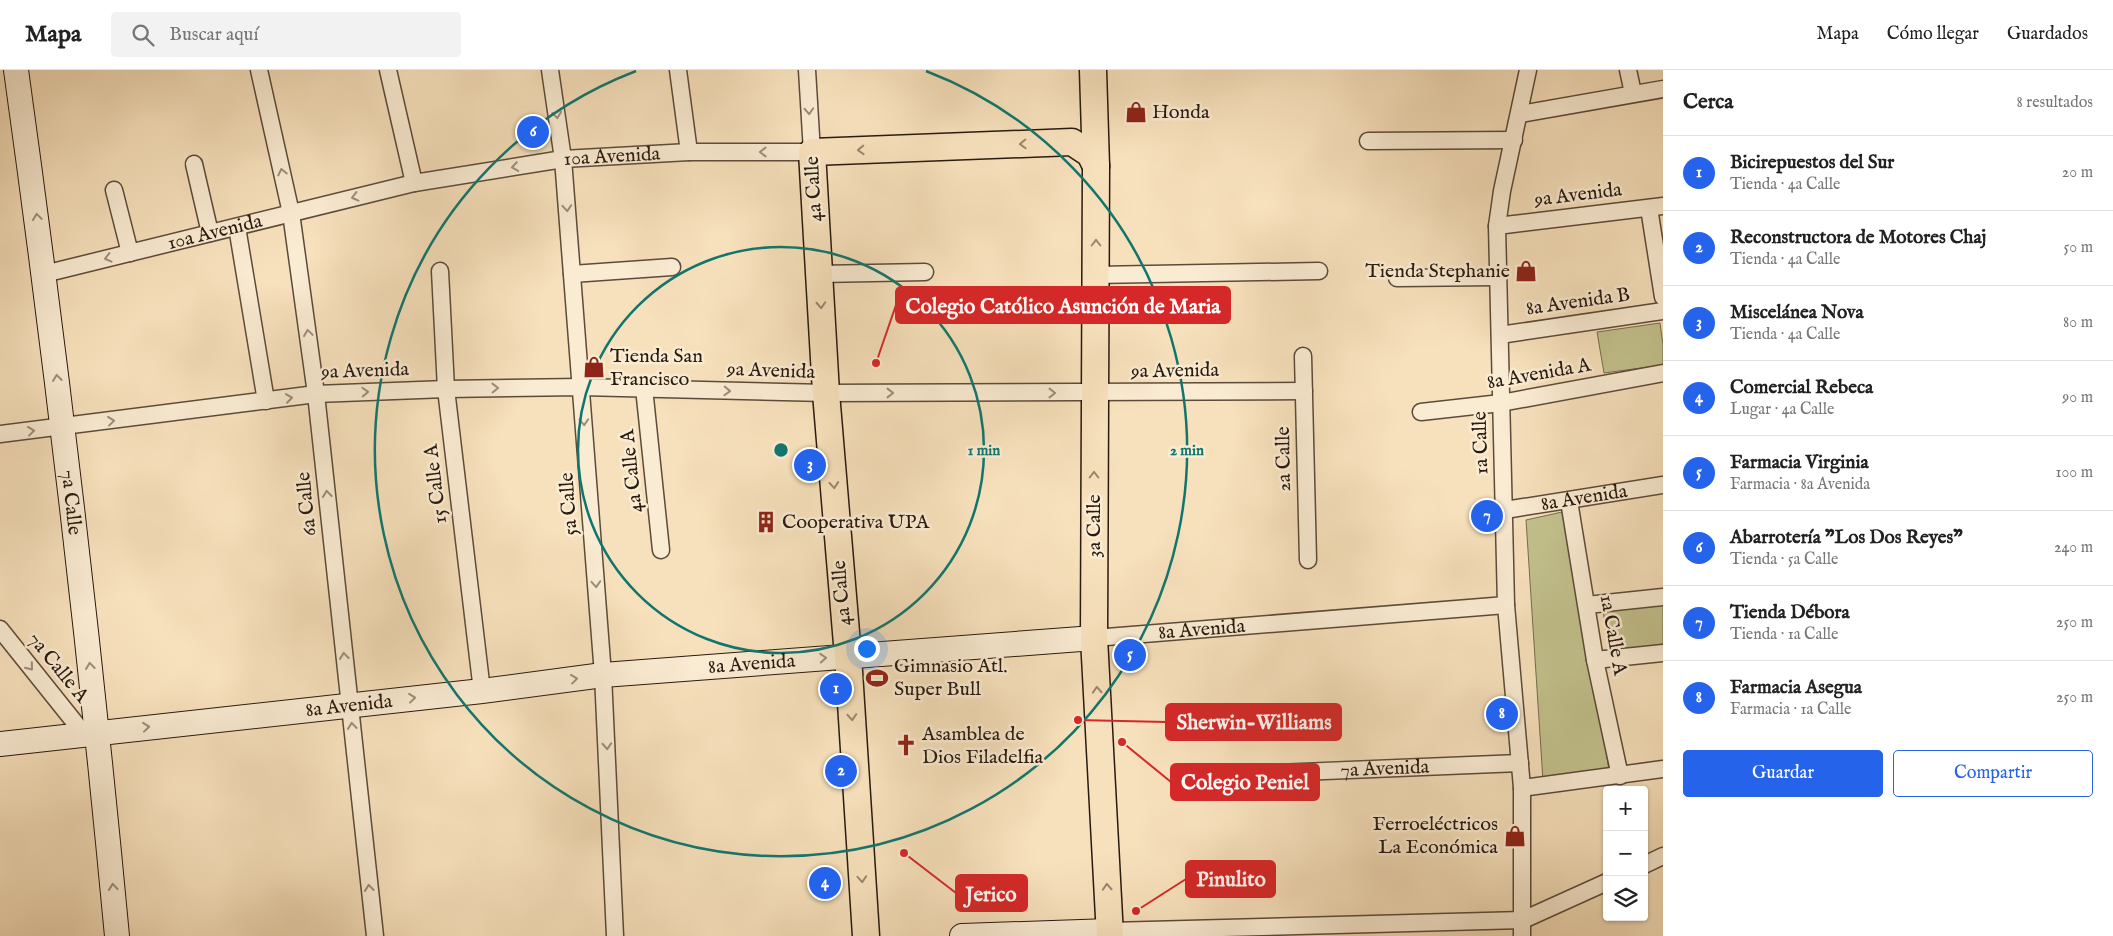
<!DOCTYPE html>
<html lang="es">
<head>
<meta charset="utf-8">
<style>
  :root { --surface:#fff; --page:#f2f2f2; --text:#222; --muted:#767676; --line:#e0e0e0; --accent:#2563eb }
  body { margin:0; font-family:"IM FELL English",serif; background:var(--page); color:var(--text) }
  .controls { position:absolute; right:15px; bottom:15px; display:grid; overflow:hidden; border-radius:5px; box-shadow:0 1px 4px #0004 }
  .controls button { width:45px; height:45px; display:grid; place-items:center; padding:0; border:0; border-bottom:1px solid var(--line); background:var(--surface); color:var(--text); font:25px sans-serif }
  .you { position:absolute; left:866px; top:578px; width:18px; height:18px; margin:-12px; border:4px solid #fff; border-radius:50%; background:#1a73e8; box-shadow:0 0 0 8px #1a73e833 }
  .badge { display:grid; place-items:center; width:32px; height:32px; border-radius:50%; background:var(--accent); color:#fff; font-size:16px; font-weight:700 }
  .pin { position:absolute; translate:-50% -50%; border:2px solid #fff; box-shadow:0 1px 5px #0006 }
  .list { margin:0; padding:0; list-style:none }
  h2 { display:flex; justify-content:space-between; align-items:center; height:65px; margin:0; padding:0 20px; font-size:21px }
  h2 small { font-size:16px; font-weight:400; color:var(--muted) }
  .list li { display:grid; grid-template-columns:32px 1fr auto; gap:15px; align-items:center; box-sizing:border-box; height:75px; padding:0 20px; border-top:1px solid var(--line) }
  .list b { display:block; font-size:19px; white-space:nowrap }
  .list p { margin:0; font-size:16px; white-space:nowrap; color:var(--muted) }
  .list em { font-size:16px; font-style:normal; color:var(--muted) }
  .actions { display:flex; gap:10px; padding:15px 20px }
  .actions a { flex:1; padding:11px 0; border:1px solid var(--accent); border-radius:5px; text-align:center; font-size:18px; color:var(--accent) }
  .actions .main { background:var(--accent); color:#fff }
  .icon { flex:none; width:28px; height:28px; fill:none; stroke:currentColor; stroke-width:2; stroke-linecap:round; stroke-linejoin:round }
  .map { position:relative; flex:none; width:1663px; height:866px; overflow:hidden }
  header { display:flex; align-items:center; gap:30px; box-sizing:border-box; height:70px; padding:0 25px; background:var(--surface); border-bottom:1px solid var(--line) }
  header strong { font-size:24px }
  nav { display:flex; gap:28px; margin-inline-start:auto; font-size:18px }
  .search { width:350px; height:45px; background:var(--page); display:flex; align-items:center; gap:12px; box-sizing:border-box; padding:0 18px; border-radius:5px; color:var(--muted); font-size:19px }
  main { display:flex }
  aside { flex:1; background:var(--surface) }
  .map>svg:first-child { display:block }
</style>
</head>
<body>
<header>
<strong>Mapa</strong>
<div class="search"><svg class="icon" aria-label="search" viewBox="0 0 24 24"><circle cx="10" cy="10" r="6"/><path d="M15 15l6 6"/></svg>Buscar aquí</div>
<nav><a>Mapa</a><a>Cómo llegar</a><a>Guardados</a></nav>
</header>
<main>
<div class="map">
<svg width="1663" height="866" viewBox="0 0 1663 866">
  <rect width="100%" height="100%" fill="#f7e1bc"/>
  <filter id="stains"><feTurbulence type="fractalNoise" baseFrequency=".004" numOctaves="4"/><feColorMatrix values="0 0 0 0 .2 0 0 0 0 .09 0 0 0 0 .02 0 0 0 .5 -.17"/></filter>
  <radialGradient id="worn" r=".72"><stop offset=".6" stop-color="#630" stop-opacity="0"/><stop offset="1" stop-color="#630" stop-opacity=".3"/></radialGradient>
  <g fill="#c2c18d" stroke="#766d4e">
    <path d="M1660,253L1663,275V295L1604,303L1597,262Z"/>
    <path d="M1571,440L1609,701L1543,711L1526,450Z"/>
    <path d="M1663,532V574L1609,582L1603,540Z"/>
  </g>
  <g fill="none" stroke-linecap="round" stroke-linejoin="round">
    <g stroke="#5c4b3a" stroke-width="19">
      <g id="street">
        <path d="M259,0L291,143L316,324L375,866"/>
        <path d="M388,0L414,113"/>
        <path d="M550,0L563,89L603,605L615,866"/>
        <path d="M678,0L689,82"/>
        <path d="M1628,0L1633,23"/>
        <path d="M1520,44L1663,19"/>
        <path d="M1368,71L1514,70"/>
        <path d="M194,94L210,163"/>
        <path d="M114,120L130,183"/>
        <path d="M1649,138L1663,227"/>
        <path d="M1497,156L1663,136"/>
        <path d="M237,157L266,331"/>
        <path d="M440,201L446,319L482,621"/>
        <path id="s1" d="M44,204L414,113L563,89L689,82H812L807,0"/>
        <path d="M572,204L672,197"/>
        <path d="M819,204L925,202"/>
        <path d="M1096,205L1319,201"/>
        <path d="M1397,208L1497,207"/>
        <path d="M1500,265L1663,241"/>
        <path d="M1303,286L1308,490"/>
        <path d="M644,318L661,480"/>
        <path d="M1421,342L1501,333L1663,303"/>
        <path d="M0,364L316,324L446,319L581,317L826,323L1304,321"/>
        <path d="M1569,431L1595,590L1620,706"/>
        <path id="s2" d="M1505,440L1663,415"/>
        <path d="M1587,535L1663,527"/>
        <path d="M0,559L84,664"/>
        <path id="s3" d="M1094,568L1506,535"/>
        <path d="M1595,590L1663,583"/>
        <path id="s4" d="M1249,704L1520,693"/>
        <path d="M1522,718L1663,699"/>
        <path d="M1644,795L1663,786"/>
        <path d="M1110,861L1523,850L1607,812"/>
        <path d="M1522,866V718L1506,535L1497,156L1502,121L1528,0"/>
      </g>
    </g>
    <g stroke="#29190f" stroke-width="26">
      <g id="secondary">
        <path id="s5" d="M16,0C56,288 90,577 117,866"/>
        <path id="s6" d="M0,674L482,621L603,605L1094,568"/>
        <path d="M962,866L1110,861"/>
      </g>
    </g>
    <g stroke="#29190f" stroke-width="29">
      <g id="primary">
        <path d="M1093,0L1096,96L1094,568L1110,866"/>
        <path d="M866,866L848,586L826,323L812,82L1072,72L1090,84L1096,96"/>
      </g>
    </g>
    <use href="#street" stroke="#faecd3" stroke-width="16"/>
    <use href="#secondary" stroke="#faecd3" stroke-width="24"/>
    <use href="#primary" stroke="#f7e1bc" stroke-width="26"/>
  </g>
  <defs><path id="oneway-chevron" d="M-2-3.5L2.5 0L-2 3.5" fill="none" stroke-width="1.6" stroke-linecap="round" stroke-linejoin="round" transform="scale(1.25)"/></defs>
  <g stroke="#9c8d7b">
    <use href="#oneway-chevron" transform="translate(809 41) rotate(87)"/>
    <use href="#oneway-chevron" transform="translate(557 45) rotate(82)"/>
    <use href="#oneway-chevron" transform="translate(763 82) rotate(-180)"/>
    <use href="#oneway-chevron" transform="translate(515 97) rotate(171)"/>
    <use href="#oneway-chevron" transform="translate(282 102) rotate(-103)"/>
    <use href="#oneway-chevron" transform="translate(355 127) rotate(166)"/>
    <use href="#oneway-chevron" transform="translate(567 138) rotate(86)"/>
    <use href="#oneway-chevron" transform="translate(37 147) rotate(-98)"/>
    <use href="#oneway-chevron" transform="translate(108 188) rotate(166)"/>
    <use href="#oneway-chevron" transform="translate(308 263) rotate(-98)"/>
    <use href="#oneway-chevron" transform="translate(57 308) rotate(-97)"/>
    <use href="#oneway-chevron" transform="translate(495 318) rotate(-1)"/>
    <use href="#oneway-chevron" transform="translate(727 321) rotate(2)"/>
    <use href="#oneway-chevron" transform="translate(365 322) rotate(-2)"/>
    <use href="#oneway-chevron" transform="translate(890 323)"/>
    <use href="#oneway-chevron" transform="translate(1052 323)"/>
    <use href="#oneway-chevron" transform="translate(289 328) rotate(-8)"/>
    <use href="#oneway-chevron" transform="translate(111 351) rotate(-7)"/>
    <use href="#oneway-chevron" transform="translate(584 352) rotate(86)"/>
    <use href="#oneway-chevron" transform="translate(31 361) rotate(-7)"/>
    <use href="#oneway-chevron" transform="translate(327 424) rotate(-96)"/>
    <use href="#oneway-chevron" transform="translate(596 514) rotate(86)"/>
    <use href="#oneway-chevron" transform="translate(344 586) rotate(-96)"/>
    <use href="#oneway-chevron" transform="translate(823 588) rotate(-4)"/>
    <use href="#oneway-chevron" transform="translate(90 596) rotate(-97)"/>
    <use href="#oneway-chevron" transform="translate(30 597) rotate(51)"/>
    <use href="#oneway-chevron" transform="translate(574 609) rotate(-7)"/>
    <use href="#oneway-chevron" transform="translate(412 628) rotate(-6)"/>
    <use href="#oneway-chevron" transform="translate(352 656) rotate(-96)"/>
    <use href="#oneway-chevron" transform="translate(146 657) rotate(-6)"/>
    <use href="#oneway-chevron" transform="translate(607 676) rotate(87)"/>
    <use href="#oneway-chevron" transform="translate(113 817) rotate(-95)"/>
    <use href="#oneway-chevron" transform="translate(369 818) rotate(-96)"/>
  </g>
  <g stroke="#9a876e">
    <use href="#oneway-chevron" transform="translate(1023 74) rotate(178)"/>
    <use href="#oneway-chevron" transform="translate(861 80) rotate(178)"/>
    <use href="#oneway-chevron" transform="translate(1096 173) rotate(-90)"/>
    <use href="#oneway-chevron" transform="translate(821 235) rotate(87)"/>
    <use href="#oneway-chevron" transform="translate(1094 405) rotate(-90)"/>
    <use href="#oneway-chevron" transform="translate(834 415) rotate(85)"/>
    <use href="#oneway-chevron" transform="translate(1097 620) rotate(-93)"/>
    <use href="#oneway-chevron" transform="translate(852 647) rotate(86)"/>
    <use href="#oneway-chevron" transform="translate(862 809) rotate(86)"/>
    <use href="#oneway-chevron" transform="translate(1107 817) rotate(-93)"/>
  </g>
  <g fill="none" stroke="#0f766e" stroke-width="2.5">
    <circle cx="781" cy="380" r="203"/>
    <path d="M926 1A406 406 0 1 1 636 1"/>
  </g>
  <defs>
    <g id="shop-bare" transform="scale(1.725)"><path d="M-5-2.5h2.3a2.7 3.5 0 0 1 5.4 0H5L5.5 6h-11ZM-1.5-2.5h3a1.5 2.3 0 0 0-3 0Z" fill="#8f2418" stroke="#faecd3" stroke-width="2.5" paint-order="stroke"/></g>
    <g id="building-bare" transform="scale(1.725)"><path d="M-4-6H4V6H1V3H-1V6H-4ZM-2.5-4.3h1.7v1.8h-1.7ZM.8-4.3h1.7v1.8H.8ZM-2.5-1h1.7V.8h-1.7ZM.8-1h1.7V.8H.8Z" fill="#8f2418" stroke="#faecd3" stroke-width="2.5" paint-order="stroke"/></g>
    <g id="stadium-bare" transform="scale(1.725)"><path d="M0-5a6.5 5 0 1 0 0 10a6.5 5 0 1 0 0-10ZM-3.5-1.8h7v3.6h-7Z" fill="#8f2418" stroke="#faecd3" stroke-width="2.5" paint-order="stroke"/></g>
    <g id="church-bare" transform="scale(1.725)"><path d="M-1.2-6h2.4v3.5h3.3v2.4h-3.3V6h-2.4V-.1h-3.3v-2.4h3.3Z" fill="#8f2418" stroke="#faecd3" stroke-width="2.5" paint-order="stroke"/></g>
  </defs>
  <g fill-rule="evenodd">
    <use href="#shop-bare" x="1136" y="42"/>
    <use href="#shop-bare" x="1526" y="201"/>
    <use href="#shop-bare" x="594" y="297"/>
    <use href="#building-bare" x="766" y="452"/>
    <use href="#stadium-bare" x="877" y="608"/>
    <use href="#church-bare" x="906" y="675"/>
    <use href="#shop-bare" x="1515" y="766"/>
  </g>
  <g text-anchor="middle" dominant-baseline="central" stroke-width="5" stroke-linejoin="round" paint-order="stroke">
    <g font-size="20" fill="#29190f" stroke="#faecd3" text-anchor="start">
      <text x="1152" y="42">Honda</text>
      <text x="1510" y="201" text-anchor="end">Tienda Stephanie</text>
      <text x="610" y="286">Tienda San<tspan x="610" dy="23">Francisco</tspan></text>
      <text x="782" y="452">Cooperativa UPA</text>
      <text x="894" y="596">Gimnasio Atl.<tspan x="894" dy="23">Super Bull</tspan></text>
      <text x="922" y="664">Asamblea de<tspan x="922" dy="23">Dios Filadelfia</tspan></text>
      <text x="1498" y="754" text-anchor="end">Ferroeléctricos<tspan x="1498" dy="23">La Económica</tspan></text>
    </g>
    <g font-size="20" fill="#29190f" stroke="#faecd3">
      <text stroke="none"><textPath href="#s1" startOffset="581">10a Avenida</textPath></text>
      <text transform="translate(814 119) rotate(-93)">4a Calle</text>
      <text transform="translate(1578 125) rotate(-7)">9a Avenida</text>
      <text stroke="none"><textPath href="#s1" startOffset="176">10a Avenida</textPath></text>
      <text transform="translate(1578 232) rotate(-8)">8a Avenida B</text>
      <text transform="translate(365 301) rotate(-2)">9a Avenida</text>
      <text transform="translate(771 301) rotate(2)">9a Avenida</text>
      <text transform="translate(1175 301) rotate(-1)">9a Avenida</text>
      <text transform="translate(1539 304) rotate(-10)">8a Avenida A</text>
      <text transform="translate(1481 373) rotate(-92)">1a Calle</text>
      <text transform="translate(1284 389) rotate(-91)">2a Calle</text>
      <text transform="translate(632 401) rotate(-96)">4a Calle A</text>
      <text transform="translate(436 414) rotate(-97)">15 Calle A</text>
      <text stroke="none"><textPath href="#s2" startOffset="80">8a Avenida</textPath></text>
      <text stroke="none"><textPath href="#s5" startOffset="436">7a Calle</textPath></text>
      <text transform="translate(307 434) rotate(-96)">6a Calle</text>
      <text transform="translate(569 434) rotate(-94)">5a Calle</text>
      <text transform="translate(1094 456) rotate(-90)">3a Calle</text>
      <text transform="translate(842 523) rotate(-95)">4a Calle</text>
      <text stroke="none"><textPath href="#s3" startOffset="108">8a Avenida</textPath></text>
      <text transform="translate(1613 565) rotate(80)">1a Calle A</text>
      <text stroke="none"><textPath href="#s6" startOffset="756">8a Avenida</textPath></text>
      <text transform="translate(58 598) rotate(51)">7a Calle A</text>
      <text stroke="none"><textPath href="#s6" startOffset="351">8a Avenida</textPath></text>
      <text stroke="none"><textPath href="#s4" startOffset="136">7a Avenida</textPath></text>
    </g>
  </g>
  <circle cx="781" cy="380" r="8" fill="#0f766e" stroke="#faecd3" stroke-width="2.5"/>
  <g font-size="15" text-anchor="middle" font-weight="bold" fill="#0f766e" stroke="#faecd3" stroke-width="5" stroke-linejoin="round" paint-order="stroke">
    <text x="984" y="385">1 min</text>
    <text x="1187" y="385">2 min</text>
  </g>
  <path fill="none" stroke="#d62828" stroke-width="2" d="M876 293L896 235M1078 650L1166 652M1122 672L1171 712M1136 841L1186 809M904 783L956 823"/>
  <g fill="#d62828" stroke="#faecd3" stroke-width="2">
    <circle cx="876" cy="293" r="5"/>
    <circle cx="1078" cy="650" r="5"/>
    <circle cx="1122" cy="672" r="5"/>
    <circle cx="1136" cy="841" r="5"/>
    <circle cx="904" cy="783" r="5"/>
  </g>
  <g fill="#d62828" stroke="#d62828" stroke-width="2">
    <rect x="896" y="217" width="334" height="36" rx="5"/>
    <rect x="1166" y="634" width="175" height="36" rx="5"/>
    <rect x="1171" y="694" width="148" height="36" rx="5"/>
    <rect x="1186" y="791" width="89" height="36" rx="5"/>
    <rect x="956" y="805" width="71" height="36" rx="5"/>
  </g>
  <g font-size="21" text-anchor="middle" font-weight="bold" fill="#fff">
    <text x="1063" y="243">Colegio Católico Asunción de Maria</text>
    <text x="1254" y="659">Sherwin-Williams</text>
    <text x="1245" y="719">Colegio Peniel</text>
    <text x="1231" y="816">Pinulito</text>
    <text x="991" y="831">Jerico</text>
  </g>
  <rect width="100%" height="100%" filter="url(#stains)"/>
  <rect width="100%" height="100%" fill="url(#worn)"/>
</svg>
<div class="controls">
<button>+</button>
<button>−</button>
<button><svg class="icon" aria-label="layers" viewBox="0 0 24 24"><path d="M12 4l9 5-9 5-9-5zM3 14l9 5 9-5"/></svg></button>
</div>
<div class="you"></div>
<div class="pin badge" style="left:836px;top:619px">1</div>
<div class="pin badge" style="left:841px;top:701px">2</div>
<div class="pin badge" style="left:810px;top:395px">3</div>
<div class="pin badge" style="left:825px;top:813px">4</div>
<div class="pin badge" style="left:1130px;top:585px">5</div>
<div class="pin badge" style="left:533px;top:62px">6</div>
<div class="pin badge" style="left:1487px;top:446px">7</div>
<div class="pin badge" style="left:1502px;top:644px">8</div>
</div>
<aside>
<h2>Cerca<small>8 resultados</small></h2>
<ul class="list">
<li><span class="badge">1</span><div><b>Bicirepuestos del Sur</b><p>Tienda · 4a Calle</p></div><em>20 m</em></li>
<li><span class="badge">2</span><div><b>Reconstructora de Motores Chaj</b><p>Tienda · 4a Calle</p></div><em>50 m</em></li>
<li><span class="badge">3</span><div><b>Miscelánea Nova</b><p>Tienda · 4a Calle</p></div><em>80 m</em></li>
<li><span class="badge">4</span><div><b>Comercial Rebeca</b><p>Lugar · 4a Calle</p></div><em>90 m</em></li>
<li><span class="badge">5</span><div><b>Farmacia Virginia</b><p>Farmacia · 8a Avenida</p></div><em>100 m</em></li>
<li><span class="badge">6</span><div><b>Abarrotería &quot;Los Dos Reyes&quot;</b><p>Tienda · 5a Calle</p></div><em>240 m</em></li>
<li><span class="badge">7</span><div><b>Tienda Débora</b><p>Tienda · 1a Calle</p></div><em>250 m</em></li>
<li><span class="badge">8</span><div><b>Farmacia Asegua</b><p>Farmacia · 1a Calle</p></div><em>250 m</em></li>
</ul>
<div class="actions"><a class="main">Guardar</a><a>Compartir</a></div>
</aside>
</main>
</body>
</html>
